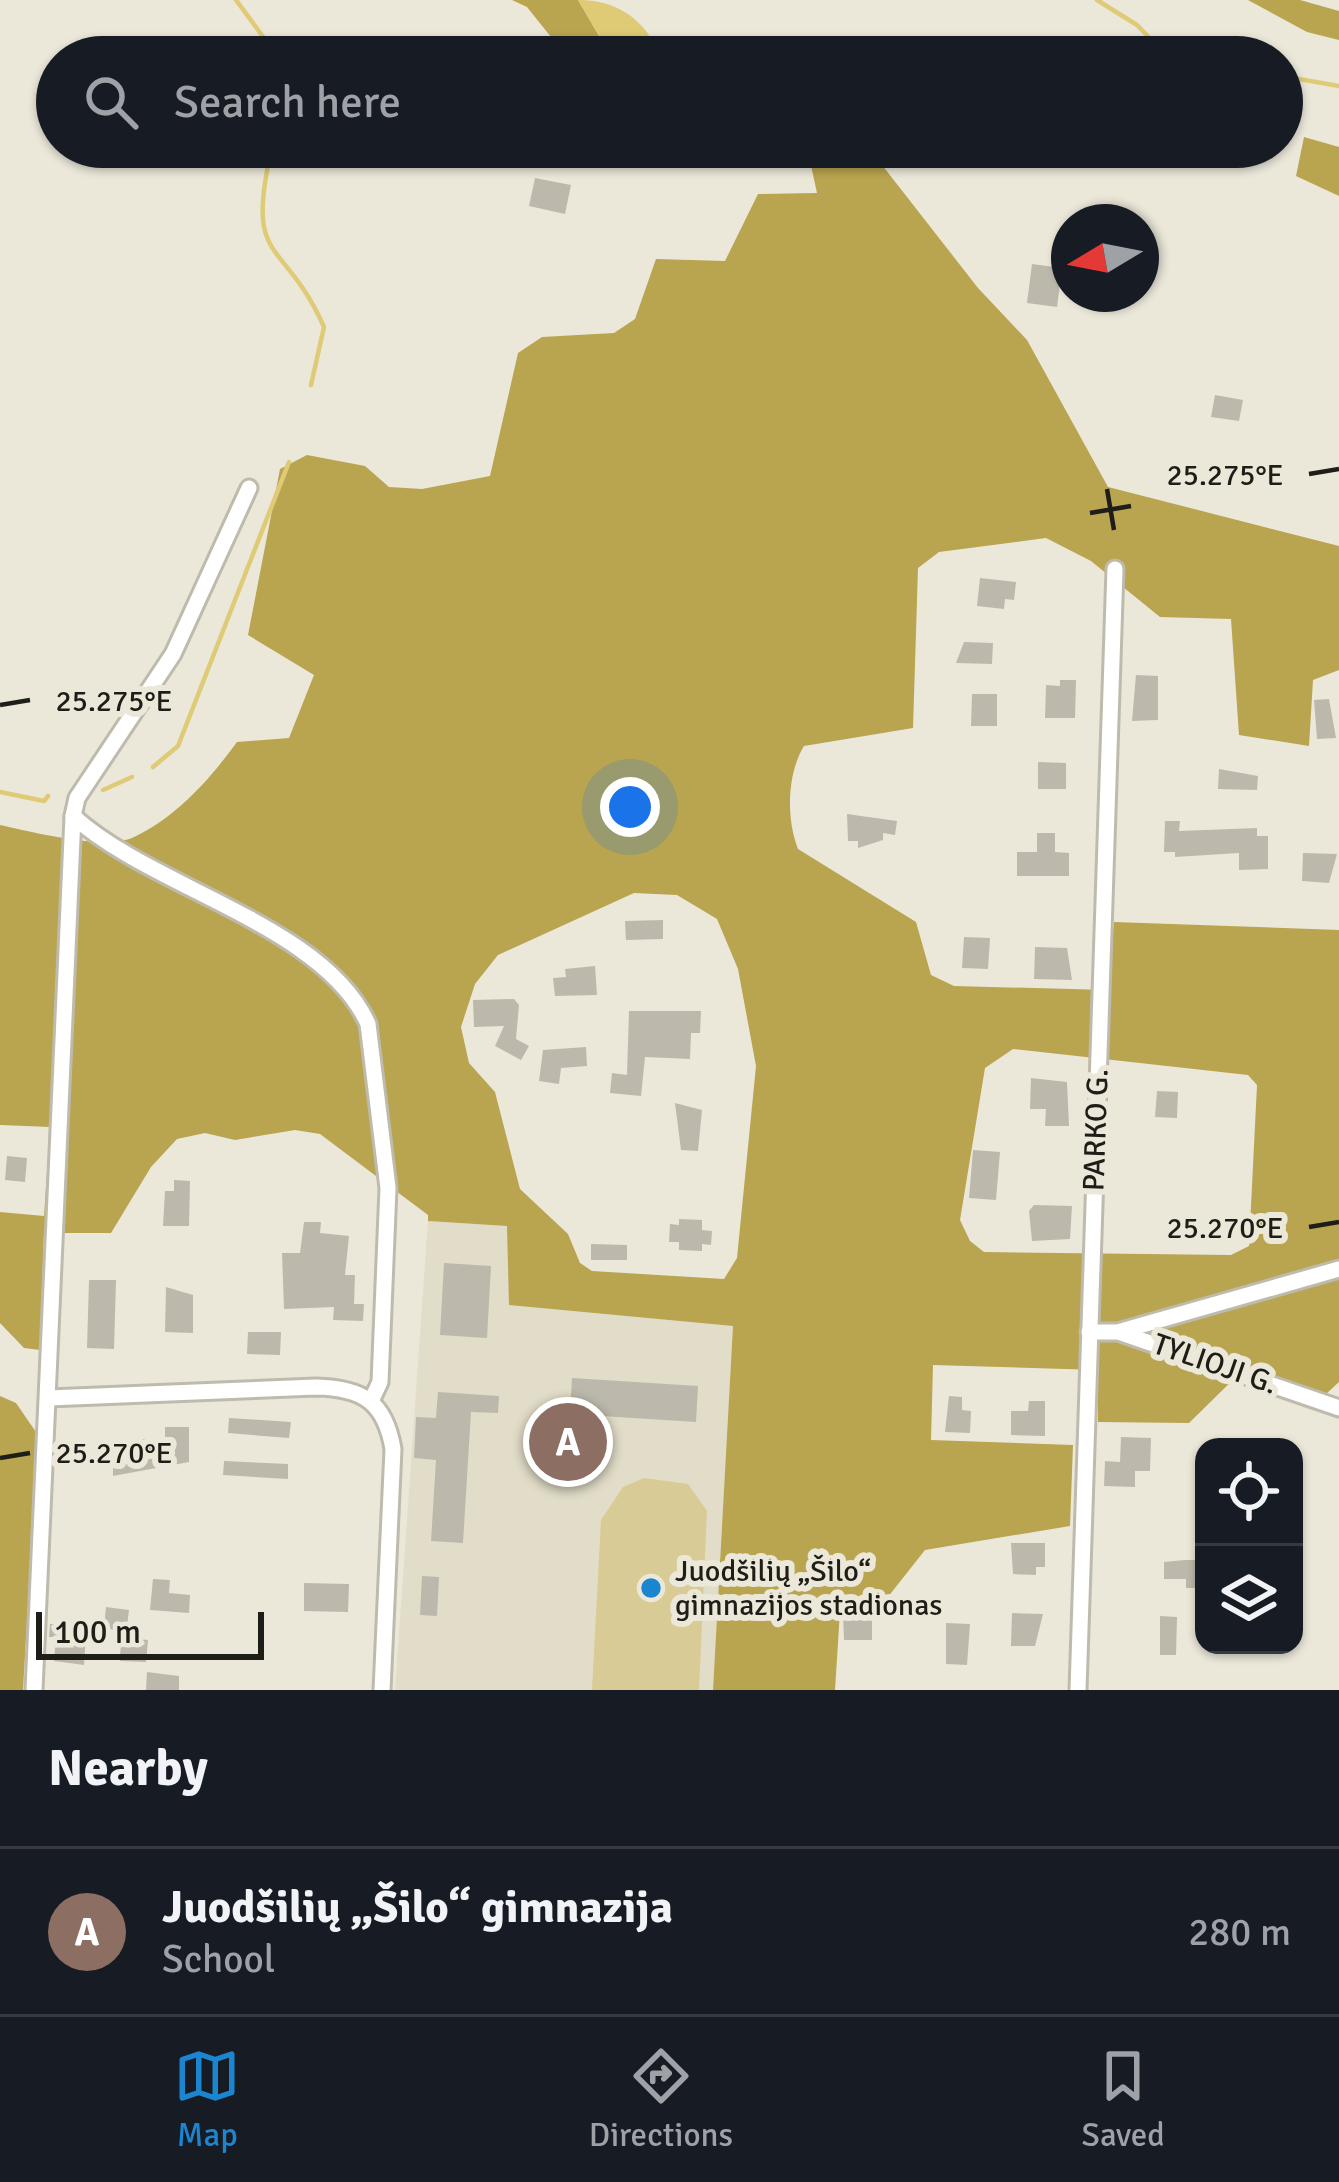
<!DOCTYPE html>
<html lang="en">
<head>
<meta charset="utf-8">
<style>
  :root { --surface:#171b24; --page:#242831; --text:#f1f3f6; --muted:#9ea1a6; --line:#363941; --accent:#1b85cf }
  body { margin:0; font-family:Signika,sans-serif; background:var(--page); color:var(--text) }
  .controls { position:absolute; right:36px; bottom:36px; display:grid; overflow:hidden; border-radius:24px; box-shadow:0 3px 9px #0004 }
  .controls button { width:108px; height:108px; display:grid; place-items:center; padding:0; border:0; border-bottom:3px solid var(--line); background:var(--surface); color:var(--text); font:60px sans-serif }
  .compass { position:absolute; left:1051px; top:204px; width:108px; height:108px; border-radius:50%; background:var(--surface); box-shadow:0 3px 9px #0004; rotate:260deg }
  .scale { position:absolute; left:36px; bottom:30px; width:228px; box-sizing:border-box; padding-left:12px; border:6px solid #1f1d18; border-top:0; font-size:33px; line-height:42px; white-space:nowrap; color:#1f1d18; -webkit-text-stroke:9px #ebe8da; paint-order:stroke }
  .you { position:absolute; left:630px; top:807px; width:42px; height:42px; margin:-30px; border:9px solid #fff; border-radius:50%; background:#1a73e8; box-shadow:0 0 0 18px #1a73e833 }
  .badge { display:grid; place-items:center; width:78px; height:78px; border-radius:50%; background:var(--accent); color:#fff; font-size:39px; font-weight:700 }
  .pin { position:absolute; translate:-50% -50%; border:6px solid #fff; box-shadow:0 3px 12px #0006 }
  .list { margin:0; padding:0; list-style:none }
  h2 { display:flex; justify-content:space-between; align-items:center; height:156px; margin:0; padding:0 48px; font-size:51px }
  h2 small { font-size:39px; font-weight:400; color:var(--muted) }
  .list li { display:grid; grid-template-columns:78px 1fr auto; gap:36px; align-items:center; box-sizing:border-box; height:168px; padding:0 48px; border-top:3px solid var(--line) }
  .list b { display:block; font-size:45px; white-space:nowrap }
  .list p { margin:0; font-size:39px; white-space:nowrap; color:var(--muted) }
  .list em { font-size:39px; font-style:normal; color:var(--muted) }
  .icon { flex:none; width:66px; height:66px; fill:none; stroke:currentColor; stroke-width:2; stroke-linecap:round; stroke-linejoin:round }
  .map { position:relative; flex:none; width:1339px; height:1690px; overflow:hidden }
  .search { position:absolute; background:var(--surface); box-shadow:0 3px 9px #0004; left:36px; right:36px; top:36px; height:132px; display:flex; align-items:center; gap:30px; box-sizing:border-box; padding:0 42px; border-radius:66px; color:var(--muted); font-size:45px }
  .sheet { height:324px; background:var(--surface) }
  nav { display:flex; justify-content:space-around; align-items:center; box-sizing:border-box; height:168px; border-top:3px solid var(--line); background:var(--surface); font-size:33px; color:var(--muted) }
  nav a { display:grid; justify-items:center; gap:6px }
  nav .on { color:var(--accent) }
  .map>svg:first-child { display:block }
</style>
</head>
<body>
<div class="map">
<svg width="1339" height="1690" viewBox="0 0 1339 1690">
  <rect width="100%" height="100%" fill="#ebe8da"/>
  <path fill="#e2ddc8" d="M428,1221L508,1226L510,1305L733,1326L713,1690H395Z"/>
  <path fill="#d8cb95" d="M644,1478L688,1484L707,1511L699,1690H592L601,1520L623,1487Z"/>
  <g fill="#b9a450" fill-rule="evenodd">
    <path d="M512,0H578L602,41L623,57H567L527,7Z"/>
    <path d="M1248,0H1300L1339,11V40L1307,32Z"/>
    <path d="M1304,137L1339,147V196L1296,176Z"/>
    <path d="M807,147H868L978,288L1027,340L1108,487L1339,546V670L1313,680L1309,746L1239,735L1231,619L1160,617L1091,561L1046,538L939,552L918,568L913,728L804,746C787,774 786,818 798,849L916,922L931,975L954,986L1108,990L1114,922L1339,930V1382L1326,1394L1244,1369L1189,1423L1098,1422V1370L933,1365L931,1440L1073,1445L1070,1526L925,1550L880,1607L840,1611L835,1690H713L733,1326L509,1305L507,1226L428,1221V1215L320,1134L295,1130L235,1140L205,1133L177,1139L151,1167L111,1233H44L40,1350L24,1348L0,1323V1212L44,1216L50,1127L0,1125V825C32,832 103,850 132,838C176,818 210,779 237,742L289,738L314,675L248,635L280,469L307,455L365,466L389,487L422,489L490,476L518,353L542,337L614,333L635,319L656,259L725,261L758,194L817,193ZM634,893L677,895L717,919L738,969L756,1066L737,1258L724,1279L592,1271L580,1263L568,1234L520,1189L495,1092L469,1063L461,1027L475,984L498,955ZM1013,1049L1248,1075L1257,1085L1249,1246L1231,1255L984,1252L970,1241L960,1220L985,1068Z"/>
    <path d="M0,1396L16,1403L38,1435L23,1690H0Z"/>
  </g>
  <path fill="#dfca76" d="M578,0C607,0 631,10 649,35L641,53L623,57L602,41Z"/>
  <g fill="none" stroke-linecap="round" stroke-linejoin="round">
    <g stroke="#dfca76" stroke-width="4.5">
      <path d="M236,0L278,57"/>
      <path d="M1097,0L1137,25L1168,57"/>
      <path d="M1282,76L1339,86"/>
      <path d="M272,147C244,267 283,235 324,327L311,385"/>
      <path d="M153,767L178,746L289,462"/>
      <path d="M103,790L132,777"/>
      <path d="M0,792L44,801L48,796"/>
    </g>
  </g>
  <g fill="#bcb9ac">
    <path d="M535,178L571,185L565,214L529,206Z"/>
    <path d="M1032,264L1062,268L1057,307L1027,303Z"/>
    <path d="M1215,395L1243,400L1239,421L1211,417Z"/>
    <path d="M980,578L1016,582L1014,600L1005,599L1004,609L977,606Z"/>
    <path d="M964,642L993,643L992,664L956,663Z"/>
    <path d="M1136,675L1158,676V720L1132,721Z"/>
    <path d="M1060,680H1076L1075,718H1045L1046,685L1060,686Z"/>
    <path d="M972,694H997V726H971Z"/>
    <path d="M1329,699L1336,738L1317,739L1314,700Z"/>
    <path d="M1038,762L1066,763V789H1038Z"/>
    <path d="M1219,769L1258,776L1257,790L1218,789Z"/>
    <path d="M847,814L897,821L895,835L883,833V840L858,848V841H848Z"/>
    <path d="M1165,821H1180L1179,831L1257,828V836H1268V869L1239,870V853L1175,857V852H1164Z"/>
    <path d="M1037,833H1055V852L1069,853V876H1017V852H1037Z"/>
    <path d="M1303,853L1337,854L1329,883L1302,881Z"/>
    <path d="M663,920V939L626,940L625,921Z"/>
    <path d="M964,937L990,938L988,969L962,968Z"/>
    <path d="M1035,947L1067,948L1072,980L1034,979Z"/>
    <path d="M595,966L597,995L555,996L553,978L566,977L565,969Z"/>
    <path d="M514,999L519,1005L516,1039L529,1046L521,1060L495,1046L504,1026L474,1027L473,1000Z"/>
    <path d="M629,1011H701L700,1033H691L690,1059L645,1057L641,1096L610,1093L612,1073L627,1075Z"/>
    <path d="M586,1047L587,1066L561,1068L559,1084L539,1081L543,1050Z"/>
    <path d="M1031,1078L1067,1082L1069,1126H1045L1046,1109H1030Z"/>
    <path d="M1157,1091L1178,1092L1177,1118L1155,1117Z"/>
    <path d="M675,1103L702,1110L698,1151L681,1150Z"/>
    <path d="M973,1150L1000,1152L996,1200L969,1198Z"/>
    <path d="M7,1156L27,1158L25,1182L5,1180Z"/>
    <path d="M174,1180L190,1181L189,1226H163L165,1191H174Z"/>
    <path d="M1034,1205L1072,1206L1070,1239L1032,1241L1029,1211Z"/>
    <path d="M679,1219L702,1220V1230L712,1231L711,1245L702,1244V1251L679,1250V1242H669L670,1224L679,1225Z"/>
    <path d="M304,1222H321L320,1233L349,1236L345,1275H355L354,1304H364L363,1321L333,1320L334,1307L284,1309L282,1253H300Z"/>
    <path d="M591,1244L627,1245V1260H591Z"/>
    <path d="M444,1263L491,1266L487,1338L440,1335Z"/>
    <path d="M89,1280H116L114,1349L87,1348Z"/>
    <path d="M166,1287L193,1295V1333L165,1332Z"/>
    <path d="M248,1332H281L280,1355L247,1354Z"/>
    <path d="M572,1378L698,1386L696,1422L570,1414Z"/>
    <path d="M438,1392L499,1396L498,1413L471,1412L463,1543L431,1541L436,1460L414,1458L416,1417L436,1418Z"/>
    <path d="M949,1396L962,1397V1410L971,1411L970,1433L945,1432Z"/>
    <path d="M1029,1401H1045V1436L1011,1435V1411H1028Z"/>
    <path d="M229,1418L291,1422L289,1438L228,1433Z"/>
    <path d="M165,1427H189V1462L113,1476V1447H129V1439H165Z"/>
    <path d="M1121,1437L1151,1438L1150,1471H1135V1487L1104,1486L1105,1461L1120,1462Z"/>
    <path d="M224,1461L288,1464V1479L223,1475Z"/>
    <path d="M1011,1543H1045V1567H1036V1575L1013,1574Z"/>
    <path d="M1185,1560H1204V1588H1186V1579H1164V1562Z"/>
    <path d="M422,1576L439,1577L437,1616L420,1615Z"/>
    <path d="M153,1579L170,1580L169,1593L190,1595L189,1613L150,1610Z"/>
    <path d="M304,1583L349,1584L348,1612L304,1611Z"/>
    <path d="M106,1607L129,1610L126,1634L104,1627Z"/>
    <path d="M1012,1613L1043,1614L1035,1646H1011Z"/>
    <path d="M872,1614V1640H844L843,1615Z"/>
    <path d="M1160,1616L1177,1617L1176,1655H1160Z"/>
    <path d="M946,1623L970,1624L967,1665L946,1664Z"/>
    <path d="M50,1624H61V1633L86,1634L84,1665L54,1661L56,1637H49Z"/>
    <path d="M121,1637L148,1640L146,1662L120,1661Z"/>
    <path d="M147,1672L179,1676V1690H146Z"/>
  </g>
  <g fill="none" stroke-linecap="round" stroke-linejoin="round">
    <g stroke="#bebbad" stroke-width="21">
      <g id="minor">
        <path d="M73,816C151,888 324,925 368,1024L388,1188L380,1382L372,1399"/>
        <path d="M1121,1331L1339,1269"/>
        <path d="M1089,1332H1118L1339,1408"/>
        <path d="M49,1398L316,1387C363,1388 385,1402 393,1449L382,1690"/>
        <path d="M34,1690L73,816L77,798L173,654L249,488"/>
        <path d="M1078,1690L1115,569"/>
      </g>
    </g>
    <use href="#minor" stroke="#fff" stroke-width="15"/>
  </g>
  <path fill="none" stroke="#1f1d18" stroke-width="4.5" d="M1309,474L1339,469M1107,489L1114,530M1090,513L1131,506M0,705L30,700M1309,1227L1339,1222M0,1458L30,1453"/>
  <circle fill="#1b85cf" stroke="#ebe8da" stroke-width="4.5" cx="651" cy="1588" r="12"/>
  <g text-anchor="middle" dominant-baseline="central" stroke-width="12" stroke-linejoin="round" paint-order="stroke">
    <g font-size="30" fill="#1f1d18" stroke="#ebe8da">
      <text transform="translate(1096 1130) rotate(-88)">PARKO G.</text>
      <text transform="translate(1215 1364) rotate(19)">TYLIOJI G.</text>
    </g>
    <g font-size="30" fill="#1f1d18" stroke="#ebe8da" text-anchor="start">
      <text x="675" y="1571">Juodšilių „Šilo“<tspan x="675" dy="34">gimnazijos stadionas</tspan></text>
    </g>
  </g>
  <g font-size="30" text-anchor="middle" fill="#1f1d18" stroke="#ebe8da" stroke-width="12" stroke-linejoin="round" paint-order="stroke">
    <text x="1225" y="485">25.275°E</text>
    <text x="114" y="711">25.275°E</text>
    <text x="1225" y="1238">25.270°E</text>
    <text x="114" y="1463">25.270°E</text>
  </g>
</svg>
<div class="controls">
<button><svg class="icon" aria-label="locate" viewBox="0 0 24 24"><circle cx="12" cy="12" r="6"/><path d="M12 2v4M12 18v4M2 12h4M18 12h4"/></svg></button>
<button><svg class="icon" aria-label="layers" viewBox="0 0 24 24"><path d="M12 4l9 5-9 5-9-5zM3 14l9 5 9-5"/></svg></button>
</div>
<svg class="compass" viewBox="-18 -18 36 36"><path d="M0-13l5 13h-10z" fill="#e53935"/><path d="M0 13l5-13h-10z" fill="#9ea1a6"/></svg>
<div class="scale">100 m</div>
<div class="you"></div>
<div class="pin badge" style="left:568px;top:1442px;background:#8d6e63">A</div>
<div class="search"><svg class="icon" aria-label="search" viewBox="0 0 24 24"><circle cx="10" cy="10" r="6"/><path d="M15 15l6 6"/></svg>Search here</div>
</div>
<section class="sheet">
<h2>Nearby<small></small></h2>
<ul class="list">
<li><span class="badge" style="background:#8d6e63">A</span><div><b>Juodšilių „Šilo“ gimnazija</b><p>School</p></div><em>280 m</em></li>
</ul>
</section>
<nav>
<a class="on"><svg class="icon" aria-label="map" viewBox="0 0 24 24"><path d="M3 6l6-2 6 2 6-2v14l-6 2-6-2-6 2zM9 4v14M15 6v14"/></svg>Map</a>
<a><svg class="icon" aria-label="directions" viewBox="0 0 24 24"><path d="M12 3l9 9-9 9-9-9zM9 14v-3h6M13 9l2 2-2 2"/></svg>Directions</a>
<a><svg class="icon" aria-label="saved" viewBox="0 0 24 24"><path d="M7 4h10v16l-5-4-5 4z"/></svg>Saved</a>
</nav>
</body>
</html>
